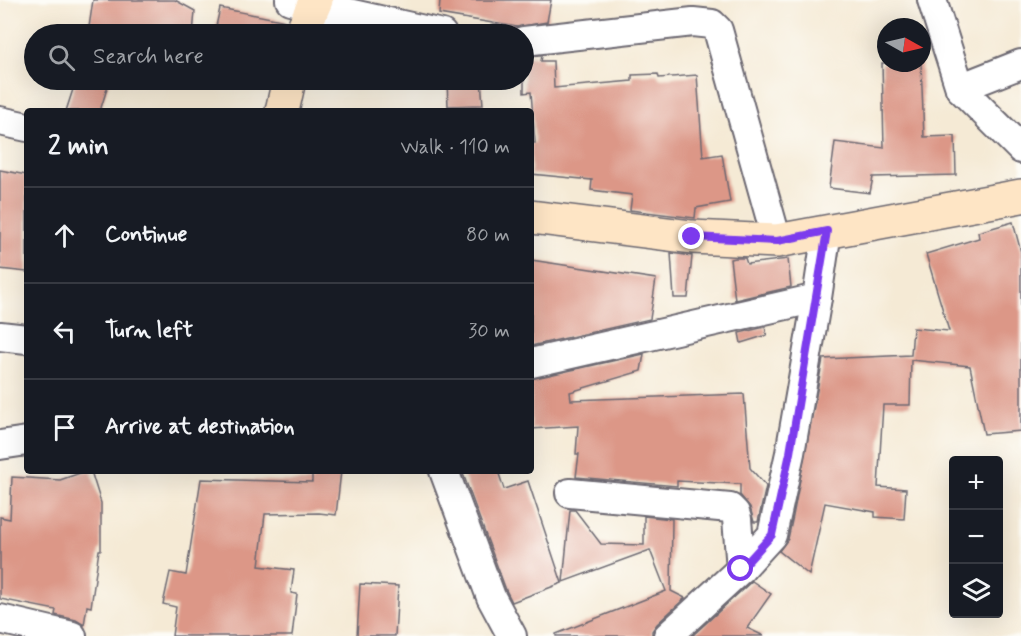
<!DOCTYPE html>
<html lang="en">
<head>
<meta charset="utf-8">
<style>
  :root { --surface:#171b24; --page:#20242c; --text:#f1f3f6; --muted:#9ea1a6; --line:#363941 }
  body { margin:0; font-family:Mynerve,sans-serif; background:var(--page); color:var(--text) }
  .controls { position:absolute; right:18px; bottom:18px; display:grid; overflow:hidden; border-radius:6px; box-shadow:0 6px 24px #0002 }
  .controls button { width:54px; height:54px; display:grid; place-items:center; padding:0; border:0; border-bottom:2px solid var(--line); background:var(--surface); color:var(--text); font:30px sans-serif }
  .compass { position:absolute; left:877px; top:18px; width:54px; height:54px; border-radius:50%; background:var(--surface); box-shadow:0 6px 24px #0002; rotate:98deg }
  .stop { position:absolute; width:18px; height:18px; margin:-14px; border:4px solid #7c3aed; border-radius:50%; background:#fff }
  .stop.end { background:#7c3aed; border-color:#fff; box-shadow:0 2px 6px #0008 }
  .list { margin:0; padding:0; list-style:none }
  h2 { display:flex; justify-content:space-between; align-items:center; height:78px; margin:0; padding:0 24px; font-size:26px }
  h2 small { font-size:20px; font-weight:400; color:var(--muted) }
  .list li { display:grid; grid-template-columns:39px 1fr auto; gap:18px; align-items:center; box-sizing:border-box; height:96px; padding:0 24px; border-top:2px solid var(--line) }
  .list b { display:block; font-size:22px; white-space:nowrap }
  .list em { font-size:20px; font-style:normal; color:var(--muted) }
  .icon { flex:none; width:33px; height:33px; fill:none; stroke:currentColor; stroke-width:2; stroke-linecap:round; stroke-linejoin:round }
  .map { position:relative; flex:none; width:1021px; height:636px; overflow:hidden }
  .search { position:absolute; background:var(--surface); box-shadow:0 6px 24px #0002; left:24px; top:24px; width:510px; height:66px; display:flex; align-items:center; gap:15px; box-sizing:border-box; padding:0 21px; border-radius:33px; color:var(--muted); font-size:22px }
  .panel { position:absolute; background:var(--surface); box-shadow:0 6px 24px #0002; left:24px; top:108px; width:510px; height:366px; border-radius:6px }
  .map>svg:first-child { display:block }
</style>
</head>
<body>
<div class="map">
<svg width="1021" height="636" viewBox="0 0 1021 636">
  <rect width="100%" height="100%" fill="#fdfcf7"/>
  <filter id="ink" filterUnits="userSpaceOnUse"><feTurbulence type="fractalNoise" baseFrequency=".0167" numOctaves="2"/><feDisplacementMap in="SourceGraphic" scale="12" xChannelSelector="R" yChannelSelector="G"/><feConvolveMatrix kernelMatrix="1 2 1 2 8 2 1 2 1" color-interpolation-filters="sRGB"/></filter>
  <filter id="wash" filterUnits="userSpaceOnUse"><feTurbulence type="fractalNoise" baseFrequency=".008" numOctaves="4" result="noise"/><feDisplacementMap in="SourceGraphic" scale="24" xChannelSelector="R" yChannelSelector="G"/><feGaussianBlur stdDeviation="1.35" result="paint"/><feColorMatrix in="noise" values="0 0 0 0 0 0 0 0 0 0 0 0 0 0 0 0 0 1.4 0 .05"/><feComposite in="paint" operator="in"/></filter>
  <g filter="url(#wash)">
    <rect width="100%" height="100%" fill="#f5ead5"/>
    <g id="blocks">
      <g fill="#dc9787">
        <path d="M93,0H175L195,11L193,34H88Z"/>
        <path d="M440,0H551L547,22L517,27L439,14Z"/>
        <path d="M220,8L286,21L283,34H232L215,31Z"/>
        <path d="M542,56L541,61H553L554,88L632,81V75L658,74L659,78L697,75L703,157L722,154L730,202L696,208L695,218L630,210L632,195L591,190L592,180L531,174V143H535L531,92L524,93V57Z"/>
        <path d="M882,63H921L924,137L955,136L956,175L873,177L870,193L829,188L835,142L884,148Z"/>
        <path d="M76,80H101L109,82L100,111H66Z"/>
        <path d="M447,80H481L483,105L448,106Z"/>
        <path d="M0,170L27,175V272L0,269Z"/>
        <path d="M1013,222L1021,252V431L984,434L970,366L911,360L910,405H883L878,487L906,489L904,519L875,517V512L825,503L809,575L779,551L788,539L793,516L823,359L911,355L913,328L949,331L926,254L979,238L978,232Z"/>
        <path d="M671,253L692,256L688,298H674Z"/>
        <path d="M736,258H745L747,264L788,259L791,287L735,300L730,259Z"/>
        <path d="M531,260L656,279L650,319L531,346Z"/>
        <path d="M765,327L767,335L741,343L739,333Z"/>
        <path d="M644,354L641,371L570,392L571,400L744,394L750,468L766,486L758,522H754L750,507L740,495V484L677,481V486L576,477L579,454H576L578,426L531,429V379Z"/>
        <path d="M86,471H91L101,503V550H99L91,607L87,606L84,625L76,620L55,615L56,610L0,599V517L10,519L12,477L60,480Z"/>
        <path d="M312,471H341L336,515L319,513L265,514L259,566L294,570L291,593L297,594L292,636H172L176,607L163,604L170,572L186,575L201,479L312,482Z"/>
        <path d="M462,471H498L504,489L528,481L562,583L512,602L506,590Z"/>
        <path d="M570,510H575L601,544L644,545V516L672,519L671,591L685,598L657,624L652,631V636H556V634L666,591L650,550L563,582Z"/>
        <path d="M752,581L771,594L747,628L764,636H692Z"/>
        <path d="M360,584L398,586L395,636H357Z"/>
      </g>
    </g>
  </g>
  <g filter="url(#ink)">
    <use href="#blocks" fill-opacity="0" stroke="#6c6871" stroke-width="1.5"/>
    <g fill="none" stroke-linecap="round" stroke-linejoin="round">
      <g stroke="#6c6871" stroke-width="32">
        <g id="street">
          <path d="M290,0L442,34"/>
          <path d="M932,0L960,88L1021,149"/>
          <path d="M524,41L693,22L712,24L718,30L777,241"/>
          <path d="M960,88L1021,64"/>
          <path d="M0,121L27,127"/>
          <path d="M0,336L27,339"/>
          <path d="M531,363L817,298L827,231"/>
          <path d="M0,445L27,441"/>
          <path d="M444,471L491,597L512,636"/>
          <path d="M570,493L730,508L735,513L737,519L741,569"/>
          <path d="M0,619L72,636"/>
          <path d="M668,636L741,569L772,535L790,453L817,298"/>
        </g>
      </g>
      <g stroke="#6c6871" stroke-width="36">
        <g id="secondary">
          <path d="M301,34L316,0"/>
          <path d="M282,111L289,80"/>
          <path d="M531,217L692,237L777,241L1021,196"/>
        </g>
      </g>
      <use href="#street" stroke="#fff" stroke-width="28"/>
      <use href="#secondary" stroke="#fee5c5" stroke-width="33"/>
    </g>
  </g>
  <g fill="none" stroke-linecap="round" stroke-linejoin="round" filter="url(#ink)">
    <path stroke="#7c3aed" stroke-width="8" d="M692,237L777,241L827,231L790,453L772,535L741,569"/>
  </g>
</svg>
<div class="controls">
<button>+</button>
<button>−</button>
<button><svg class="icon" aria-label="layers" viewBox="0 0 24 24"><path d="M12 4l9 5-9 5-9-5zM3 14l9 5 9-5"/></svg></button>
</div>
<svg class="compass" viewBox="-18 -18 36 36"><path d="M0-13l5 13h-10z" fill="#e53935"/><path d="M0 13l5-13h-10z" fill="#9ea1a6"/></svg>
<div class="stop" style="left:741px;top:569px"></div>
<div class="stop end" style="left:692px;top:237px"></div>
<div class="search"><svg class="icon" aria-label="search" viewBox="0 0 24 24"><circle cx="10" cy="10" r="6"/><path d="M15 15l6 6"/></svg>Search here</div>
<section class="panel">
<h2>2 min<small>Walk · 110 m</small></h2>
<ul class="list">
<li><svg class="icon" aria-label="ahead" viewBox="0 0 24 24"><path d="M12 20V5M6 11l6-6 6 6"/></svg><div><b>Continue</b></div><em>80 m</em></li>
<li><svg class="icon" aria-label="left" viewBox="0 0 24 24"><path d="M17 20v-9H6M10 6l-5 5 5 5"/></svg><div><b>Turn left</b></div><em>30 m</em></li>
<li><svg class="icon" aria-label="arrive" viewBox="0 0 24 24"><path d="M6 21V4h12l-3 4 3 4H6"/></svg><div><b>Arrive at destination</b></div></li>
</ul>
</section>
</div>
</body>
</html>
